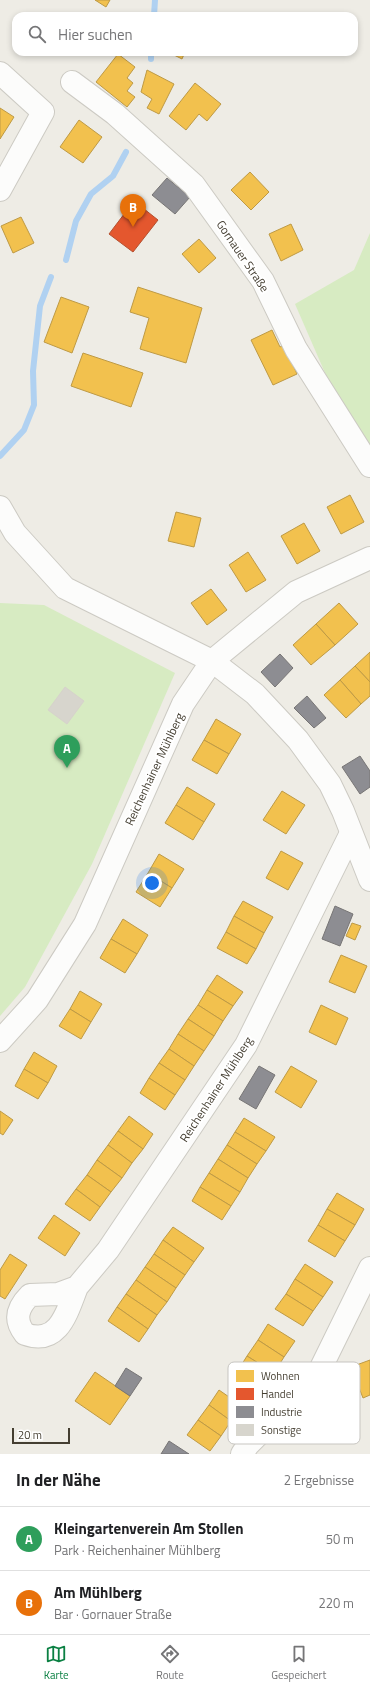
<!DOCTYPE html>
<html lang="de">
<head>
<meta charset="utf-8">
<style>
  :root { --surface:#fff; --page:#f6f6f6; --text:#202124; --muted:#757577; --line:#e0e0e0; --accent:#0b8043 }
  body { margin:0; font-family:"Titillium Web",sans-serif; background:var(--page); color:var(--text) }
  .scale { position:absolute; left:12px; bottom:10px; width:58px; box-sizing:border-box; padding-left:4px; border:2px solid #443e31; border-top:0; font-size:11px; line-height:14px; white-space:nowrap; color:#443e31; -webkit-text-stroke:3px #fff; paint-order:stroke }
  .you { position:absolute; left:152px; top:883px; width:14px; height:14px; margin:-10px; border:3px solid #fff; border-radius:50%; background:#1a73e8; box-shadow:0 0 0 6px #1a73e833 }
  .badge { display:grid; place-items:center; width:26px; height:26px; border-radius:50%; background:var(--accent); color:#fff; font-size:13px; font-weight:700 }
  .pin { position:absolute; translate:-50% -33px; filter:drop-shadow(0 1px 2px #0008) }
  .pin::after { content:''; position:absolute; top:21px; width:14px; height:12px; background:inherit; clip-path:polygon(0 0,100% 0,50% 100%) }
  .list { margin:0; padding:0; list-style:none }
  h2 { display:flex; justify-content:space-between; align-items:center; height:52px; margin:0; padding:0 16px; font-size:17px }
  h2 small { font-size:13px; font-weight:400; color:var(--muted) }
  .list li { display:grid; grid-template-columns:26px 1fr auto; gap:12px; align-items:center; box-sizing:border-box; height:64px; padding:0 16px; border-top:1px solid var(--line) }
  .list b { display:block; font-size:15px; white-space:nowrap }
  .list p { margin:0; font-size:13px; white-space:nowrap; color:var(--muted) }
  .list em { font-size:13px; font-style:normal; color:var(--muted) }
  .icon { flex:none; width:22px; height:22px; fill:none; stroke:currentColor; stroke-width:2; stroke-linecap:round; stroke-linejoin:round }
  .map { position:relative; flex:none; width:370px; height:1454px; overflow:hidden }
  .search { position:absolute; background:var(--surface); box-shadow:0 2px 6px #0003; left:12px; right:12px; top:12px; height:44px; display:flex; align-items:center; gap:10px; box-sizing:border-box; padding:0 14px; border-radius:12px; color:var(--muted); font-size:15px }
  .sheet { height:180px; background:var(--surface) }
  nav { display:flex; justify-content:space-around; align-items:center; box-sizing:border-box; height:56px; border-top:1px solid var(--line); background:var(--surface); font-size:11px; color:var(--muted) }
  nav a { display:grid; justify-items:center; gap:2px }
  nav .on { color:var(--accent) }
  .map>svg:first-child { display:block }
</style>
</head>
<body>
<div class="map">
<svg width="370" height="1454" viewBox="0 0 370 1454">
  <rect width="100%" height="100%" fill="#eeece5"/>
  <g fill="#d7ebc2">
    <path d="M370,233V458L329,382L295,304L354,270Z"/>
    <path d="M0,603L44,605L175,673L92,864L25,987L0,1016Z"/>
  </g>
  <g fill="#f2c14e" stroke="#be9a45">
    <path d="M95,0H110L106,7Z"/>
    <path d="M168,52H185L182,59Z"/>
    <path d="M118,54L135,67L127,78L133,83L127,91L135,97L127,107L96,82Z"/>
    <path d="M147,70L174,84L159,114L147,108L152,99L141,92Z"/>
    <path d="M195,83L221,104L207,121L199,114L186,130L169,116Z"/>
    <path d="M0,108L14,117L0,139Z"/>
    <path d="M79,120L102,137L83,163L60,147Z"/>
    <path d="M250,172L269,192L251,210L231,190Z"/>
    <path d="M21,217L34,243L13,253L1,226Z"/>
    <path d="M291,224L303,250L281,261L269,234Z"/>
    <path d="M199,239L216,258L199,273L182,254Z"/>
    <path d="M138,287L202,308L186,363L140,349L149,318L130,312Z"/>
    <path d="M61,297L89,307L72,353L44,342Z"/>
    <path d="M272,330L280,347L284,345L297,374L273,385L251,340Z"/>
    <path d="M83,353L143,373L131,407L71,386Z"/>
    <path d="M350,495L364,522L341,534L327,507Z"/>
    <path d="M176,512L201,518L194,547L168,541Z"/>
    <path d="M304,523L320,551L297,564L281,536Z"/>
    <path d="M248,552L266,580L246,592L229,565Z"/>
    <path d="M211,589L227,610L207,625L191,603Z"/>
    <path d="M339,603L358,624L335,645L316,624Z"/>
    <path d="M316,624L335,645L311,665L293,645Z"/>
    <path d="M370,652V682L355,666Z"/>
    <path d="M355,666L370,682V696L361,704L340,680Z"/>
    <path d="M340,680L361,704L346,718L324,695Z"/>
    <path d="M216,719L241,734L229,754L204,740Z"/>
    <path d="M204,740L229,754L217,774L192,760Z"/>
    <path d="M187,787L215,804L204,822L176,805Z"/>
    <path d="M282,791L305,805L286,834L263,820Z"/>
    <path d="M176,805L204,822L193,840L165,823Z"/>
    <path d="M281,851L303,863L288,890L266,878Z"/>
    <path d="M159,854L184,869L172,888L148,873Z"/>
    <path d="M148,873L172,888L160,907L136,892Z"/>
    <path d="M243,901L273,917L264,933L234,916Z"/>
    <path d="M234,916L264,933L256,949L226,932Z"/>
    <path d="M123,919L148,935L137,954L111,939Z"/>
    <path d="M352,923L361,926L355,940L346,936Z"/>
    <path d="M226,932L256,949L247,964L217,948Z"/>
    <path d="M111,939L137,954L125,973L100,958Z"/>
    <path d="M341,955L367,966L355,993L329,982Z"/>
    <path d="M217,975L243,992L233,1006L207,990Z"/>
    <path d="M207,990L233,1006L223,1021L198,1005Z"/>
    <path d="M80,991L102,1004L91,1022L70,1009Z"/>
    <path d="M198,1005L223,1021L214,1036L188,1019Z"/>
    <path d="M321,1005L348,1018L336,1045L309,1032Z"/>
    <path d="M70,1009L91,1022L81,1039L59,1026Z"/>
    <path d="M188,1019L214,1036L204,1051L178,1034Z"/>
    <path d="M178,1034L204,1051L194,1066L169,1049Z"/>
    <path d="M169,1049L194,1066L185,1080L159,1063Z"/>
    <path d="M34,1052L57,1066L48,1083L24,1069Z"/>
    <path d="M159,1063L185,1080L175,1095L149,1078Z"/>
    <path d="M291,1066L317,1081L301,1108L275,1092Z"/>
    <path d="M24,1069L48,1083L38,1099L15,1086Z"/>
    <path d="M149,1078L175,1095L165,1110L140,1093Z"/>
    <path d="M0,1111L13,1120L3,1135L0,1133Z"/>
    <path d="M129,1116L153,1134L143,1149L118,1131Z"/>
    <path d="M244,1118L275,1137L266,1151L235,1132Z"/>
    <path d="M118,1131L143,1149L132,1163L108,1145Z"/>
    <path d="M235,1132L266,1151L257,1164L227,1145Z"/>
    <path d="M108,1145L132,1163L122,1178L97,1160Z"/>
    <path d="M227,1145L257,1164L248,1178L218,1159Z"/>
    <path d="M218,1159L248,1178L240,1192L209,1173Z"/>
    <path d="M97,1160L122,1178L111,1192L87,1175Z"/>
    <path d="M209,1173L240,1192L231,1206L200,1187Z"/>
    <path d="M87,1175L111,1192L100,1207L76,1189Z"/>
    <path d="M200,1187L231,1206L222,1220L192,1201Z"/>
    <path d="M76,1189L100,1207L90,1221L65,1204Z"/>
    <path d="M337,1193L364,1209L355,1225L327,1209Z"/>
    <path d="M327,1209L355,1225L345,1241L318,1225Z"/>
    <path d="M54,1215L80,1233L65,1256L38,1238Z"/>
    <path d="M318,1225L345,1241L335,1257L308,1241Z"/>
    <path d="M173,1227L204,1248L194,1262L163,1240Z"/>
    <path d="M163,1240L194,1262L185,1275L154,1254Z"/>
    <path d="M10,1254L27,1265L5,1299L0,1296V1270Z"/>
    <path d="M154,1254L185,1275L176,1288L145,1267Z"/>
    <path d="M305,1264L333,1282L323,1297L295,1279Z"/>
    <path d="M145,1267L176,1288L167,1302L136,1280Z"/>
    <path d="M295,1279L323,1297L313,1311L286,1294Z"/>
    <path d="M136,1280L167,1302L157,1315L126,1294Z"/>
    <path d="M126,1294L157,1315L148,1329L117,1307Z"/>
    <path d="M286,1294L313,1311L303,1326L275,1309Z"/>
    <path d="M117,1307L148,1329L139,1342L108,1321Z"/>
    <path d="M268,1324L295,1341L284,1357L258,1340Z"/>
    <path d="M258,1340L284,1357L274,1373L247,1356Z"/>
    <path d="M247,1356L274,1373L264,1389L237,1372Z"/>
    <path d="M370,1360V1395L363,1398L351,1367Z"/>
    <path d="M95,1372L130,1396L110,1425L75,1401Z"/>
    <path d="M219,1390L242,1406L231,1421L209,1405Z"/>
    <path d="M209,1405L231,1421L221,1436L198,1420Z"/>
    <path d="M198,1420L221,1436L210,1451L187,1435Z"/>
  </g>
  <path fill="#e4572e" stroke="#b4502f" d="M134,201L158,220L133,252L109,234Z"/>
  <g fill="#8d8d92" stroke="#777575">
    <path d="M167,178L190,197L175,214L152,195Z"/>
    <path d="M280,654L293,668L275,687L261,672Z"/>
    <path d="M307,696L326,718L314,728L294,708Z"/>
    <path d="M360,756L370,771V787L360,794L342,767Z"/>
    <path d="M335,906L353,914L340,946L322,939Z"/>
    <path d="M259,1066L275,1075L256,1109L239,1099Z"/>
    <path d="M126,1368L142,1378L130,1396L115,1386Z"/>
    <path d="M169,1441L189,1454H161Z"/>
  </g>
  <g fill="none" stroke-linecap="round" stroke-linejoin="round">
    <g stroke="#b0d1f1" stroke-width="6">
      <path d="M154,16L155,0"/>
      <path d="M151,59V52"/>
      <path d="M66,260L76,221L91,194L113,176L126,152"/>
      <path d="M0,456L24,430L34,405L33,371L40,306L51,277"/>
    </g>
  </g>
  <path fill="#d7d5cd" stroke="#d6d3cb" d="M65,687L84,701L67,724L48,710Z"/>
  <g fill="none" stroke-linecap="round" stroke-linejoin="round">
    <g stroke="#cccac3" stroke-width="24">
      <g id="minor">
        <path d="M0,73L43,112L0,190"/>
        <path d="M72,82L115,114L194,185L263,281L296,349L370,466"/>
        <path d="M0,507L15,533L65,588L212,661L255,694L298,740L330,784L343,811L370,880"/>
        <path d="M0,1041L37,1000L85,924L183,704L212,661L296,592L370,558"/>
        <path d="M77,1287C67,1312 59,1346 25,1334C14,1320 17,1308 30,1295L58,1294L77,1287L108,1250L246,1045L351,833"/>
        <path d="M242,1454L248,1445L262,1431L290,1411L312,1386L370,1268"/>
      </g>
    </g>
    <use href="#minor" stroke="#fcfcfb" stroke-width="22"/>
  </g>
  <g text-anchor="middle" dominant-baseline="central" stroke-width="4" stroke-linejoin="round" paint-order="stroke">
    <g font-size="12" fill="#443e31" stroke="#fff">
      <text transform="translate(243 256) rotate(56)">Gornauer Straße</text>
      <text transform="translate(154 769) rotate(-65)">Reichenhainer Mühlberg</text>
      <text transform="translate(216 1089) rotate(-57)">Reichenhainer Mühlberg</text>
    </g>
  </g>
  <rect x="228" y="1362" width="132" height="82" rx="6" fill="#fff" stroke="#c7c5c1" stroke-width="1"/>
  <rect x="236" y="1370" width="18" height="12" fill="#f2c14e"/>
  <rect x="236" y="1388" width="18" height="12" fill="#e4572e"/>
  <rect x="236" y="1406" width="18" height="12" fill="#8d8d92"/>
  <rect x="236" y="1424" width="18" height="12" fill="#d7d5cd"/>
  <g font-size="11" fill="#443e31">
    <text x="261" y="1380">Wohnen</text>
    <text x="261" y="1398">Handel</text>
    <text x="261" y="1416">Industrie</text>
    <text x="261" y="1434">Sonstige</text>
  </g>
</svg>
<div class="scale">20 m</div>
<div class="you"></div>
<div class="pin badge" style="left:67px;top:768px;background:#2e9e5b">A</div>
<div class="pin badge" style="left:133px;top:227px;background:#e8710a">B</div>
<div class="search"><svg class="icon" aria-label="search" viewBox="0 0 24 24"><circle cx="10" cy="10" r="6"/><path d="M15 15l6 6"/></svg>Hier suchen</div>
</div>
<section class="sheet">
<h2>In der Nähe<small>2 Ergebnisse</small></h2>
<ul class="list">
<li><span class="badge" style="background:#2e9e5b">A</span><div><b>Kleingartenverein Am Stollen</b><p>Park · Reichenhainer Mühlberg</p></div><em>50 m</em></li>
<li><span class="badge" style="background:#e8710a">B</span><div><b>Am Mühlberg</b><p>Bar · Gornauer Straße</p></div><em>220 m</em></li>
</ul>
</section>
<nav>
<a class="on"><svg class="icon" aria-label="map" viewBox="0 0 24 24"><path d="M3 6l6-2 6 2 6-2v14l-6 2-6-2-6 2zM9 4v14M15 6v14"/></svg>Karte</a>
<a><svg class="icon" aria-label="directions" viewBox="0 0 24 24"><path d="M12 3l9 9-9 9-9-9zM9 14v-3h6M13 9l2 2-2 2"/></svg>Route</a>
<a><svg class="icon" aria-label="saved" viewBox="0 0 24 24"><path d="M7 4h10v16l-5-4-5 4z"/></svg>Gespeichert</a>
</nav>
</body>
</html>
